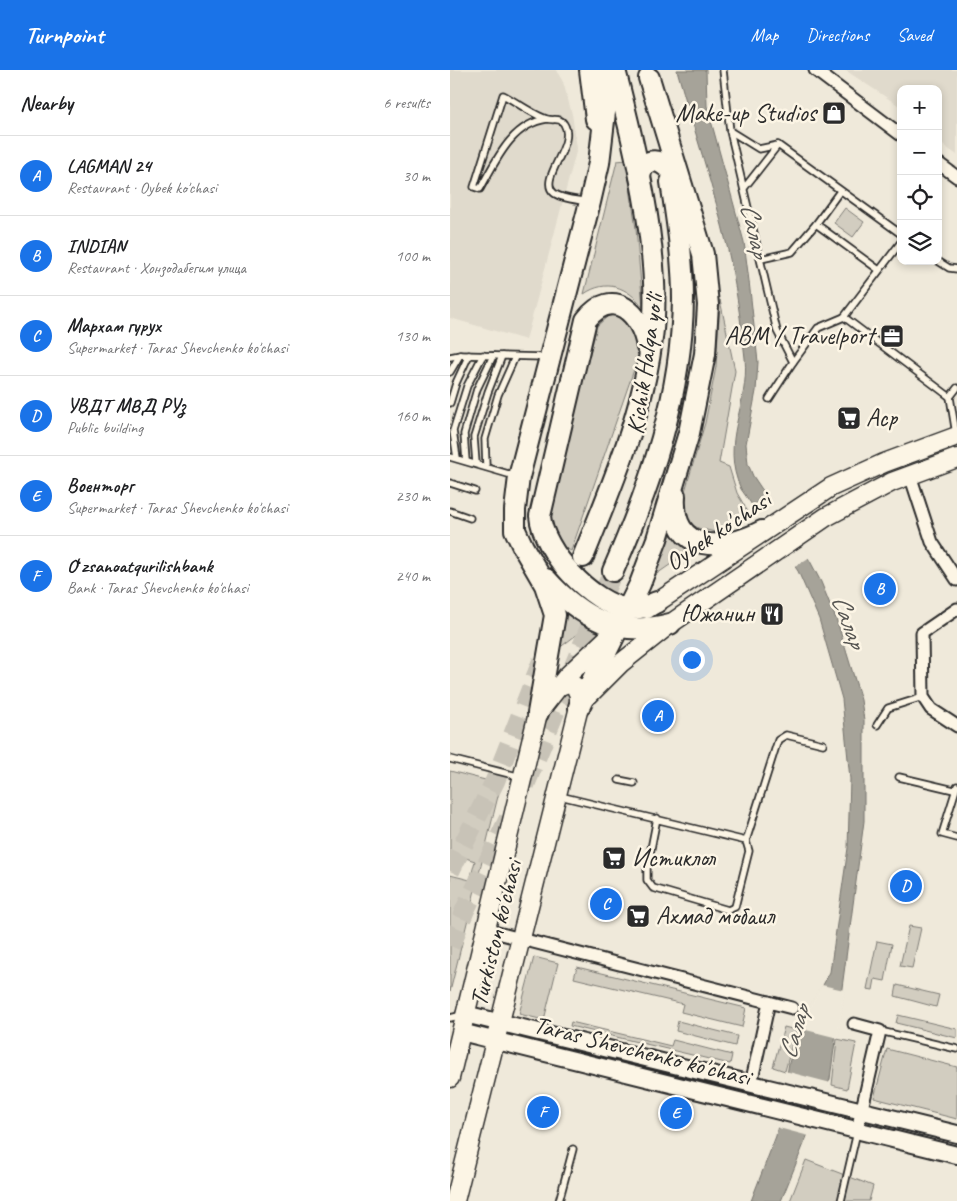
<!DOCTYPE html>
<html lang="en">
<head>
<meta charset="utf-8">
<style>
  :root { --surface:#fff; --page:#f2f2f2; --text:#202124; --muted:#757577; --line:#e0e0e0; --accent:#1a73e8 }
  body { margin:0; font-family:Caveat,sans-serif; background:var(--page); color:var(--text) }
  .controls { position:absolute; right:15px; top:15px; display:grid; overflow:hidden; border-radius:10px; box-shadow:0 2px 8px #0003 }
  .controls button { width:45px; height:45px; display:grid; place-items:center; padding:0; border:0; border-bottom:1px solid var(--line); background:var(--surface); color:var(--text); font:25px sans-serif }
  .you { position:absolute; left:241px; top:589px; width:18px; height:18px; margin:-12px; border:4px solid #fff; border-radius:50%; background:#1a73e8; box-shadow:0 0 0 8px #1a73e833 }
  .badge { display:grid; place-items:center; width:32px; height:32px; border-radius:50%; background:var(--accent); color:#fff; font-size:16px; font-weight:700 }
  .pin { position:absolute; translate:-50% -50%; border:2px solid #fff; box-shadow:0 1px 5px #0006 }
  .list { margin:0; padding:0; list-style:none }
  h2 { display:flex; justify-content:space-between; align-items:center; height:65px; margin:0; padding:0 20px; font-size:21px }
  h2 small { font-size:16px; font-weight:400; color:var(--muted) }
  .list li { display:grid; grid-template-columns:32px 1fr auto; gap:15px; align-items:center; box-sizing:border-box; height:80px; padding:0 20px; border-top:1px solid var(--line) }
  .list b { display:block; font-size:19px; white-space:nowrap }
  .list p { margin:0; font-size:16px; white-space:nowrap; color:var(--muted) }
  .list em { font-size:16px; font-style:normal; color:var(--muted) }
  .icon { flex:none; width:28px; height:28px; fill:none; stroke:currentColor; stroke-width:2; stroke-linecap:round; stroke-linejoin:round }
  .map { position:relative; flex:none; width:507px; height:1131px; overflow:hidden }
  header { display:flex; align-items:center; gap:30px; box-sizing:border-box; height:70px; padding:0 25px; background:var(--accent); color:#fff }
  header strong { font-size:24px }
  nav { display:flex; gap:28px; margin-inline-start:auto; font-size:18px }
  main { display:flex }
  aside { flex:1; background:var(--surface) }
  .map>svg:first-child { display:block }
</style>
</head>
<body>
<header>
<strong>Turnpoint</strong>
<nav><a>Map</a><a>Directions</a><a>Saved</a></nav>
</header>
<main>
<aside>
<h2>Nearby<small>6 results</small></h2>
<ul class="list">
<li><span class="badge">A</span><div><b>LAGMAN 24</b><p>Restaurant · Oybek ko'chasi</p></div><em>30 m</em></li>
<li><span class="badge">B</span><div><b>INDIAN</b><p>Restaurant · Хонзодабегим улица</p></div><em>100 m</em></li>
<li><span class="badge">C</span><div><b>Мархам гурух</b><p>Supermarket · Taras Shevchenko ko'chasi</p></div><em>130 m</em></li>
<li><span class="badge">D</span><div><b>УВДТ МВД РУз</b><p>Public building</p></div><em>160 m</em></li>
<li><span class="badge">E</span><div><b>Военторг</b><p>Supermarket · Taras Shevchenko ko'chasi</p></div><em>230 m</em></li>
<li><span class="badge">F</span><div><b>Oʻzsanoatqurilishbank</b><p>Bank · Taras Shevchenko ko'chasi</p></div><em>240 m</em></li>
</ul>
</aside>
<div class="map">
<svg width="507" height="1131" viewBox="0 0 507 1131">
  <rect width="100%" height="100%" fill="#efe9da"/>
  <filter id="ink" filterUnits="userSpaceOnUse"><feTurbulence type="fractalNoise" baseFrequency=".02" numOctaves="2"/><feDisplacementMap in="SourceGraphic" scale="10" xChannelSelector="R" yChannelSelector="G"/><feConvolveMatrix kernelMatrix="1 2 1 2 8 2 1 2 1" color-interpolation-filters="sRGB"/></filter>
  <g filter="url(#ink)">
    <g fill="#e0dacc">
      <path d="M0,0H106L113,12L122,44L127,78L76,270L0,248Z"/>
      <path d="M395,0H507V85L490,73L492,61L488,59V19H451V37Z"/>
    </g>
    <g fill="#d2cdc0" stroke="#7e7c76">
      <path d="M176,90L186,159L193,237C177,216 156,209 134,224L167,91Z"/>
      <path d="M395,138L414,152L403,167L384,153Z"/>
      <path d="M270,230L285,301L269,393L279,397L287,423L298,442L265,462L248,458L238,452L233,428L255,353L266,297Z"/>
      <path d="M167,243L177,249L191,273L187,291L121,481L110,475L98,446L147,256L158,246Z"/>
      <path d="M221,465L244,478L201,508Z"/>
      <path d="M108,533L142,553L104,582Z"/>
      <path d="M0,701L51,714L0,922V805L20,810L25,791L0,783Z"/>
      <path d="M459,856L471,858L462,898L450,896Z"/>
      <path d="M427,871L442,874L435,911L425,909L423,920L417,919Z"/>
      <path d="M84,887L108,893L94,950L69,944Z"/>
      <path d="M127,897L296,938L292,957L231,942L233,934L124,908Z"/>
      <path d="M447,915L489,925L486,937L445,926Z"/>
      <path d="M448,945L507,959V968L446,953Z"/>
      <path d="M228,951L287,966L285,976L226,961Z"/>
      <path d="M121,952L221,976L223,970L282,985L280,994L120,956Z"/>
      <path d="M334,957L346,960L335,1001L323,997Z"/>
      <path d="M387,969L406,973L397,1019L382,1015Z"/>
      <path d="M437,979L507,997V1049L424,1028Z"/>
      <path d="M356,1090L423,1116L419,1131H340Z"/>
    </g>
    <path fill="#a6a399" stroke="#75736d" d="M227,0H256L257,36L294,172L299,211L308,292L306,321L296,374L298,394L303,406L360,491L371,512L388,554L411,630L414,650V751L380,1009L331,1131H301L326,1066L339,993L348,962L380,902L398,778L400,709L392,629L369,549L348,501L291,419C269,372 300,335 295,288C291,252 286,215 278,180C264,119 244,60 227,0Z"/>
    <g fill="#efe9da">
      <path d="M320,426L360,487L343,498L302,439Z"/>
      <path d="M372,915L394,920L388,968L348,958Z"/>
      <path d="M335,1001L381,1013L359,1066L325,1057Z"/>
    </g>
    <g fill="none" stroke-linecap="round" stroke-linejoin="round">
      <g stroke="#c8c3b7" stroke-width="20" stroke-dasharray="20 10" stroke-linecap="butt">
        <path d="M75,715L163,501"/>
        <path d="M0,801L45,711L92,591"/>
        <path d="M0,876L15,840L60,746"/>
      </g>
      <g stroke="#2b2b2b" stroke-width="9">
        <g id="lane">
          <path d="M273,0L280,61L327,261L343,292L319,329"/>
          <path d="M97,49C61,54 46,91 30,119L24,117L53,25C65,31 85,46 97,49C104,51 110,47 114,54C127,75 87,109 104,123C111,129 129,130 138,132"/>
          <path d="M280,61L309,79L328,75L295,117"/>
          <path d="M328,75L451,164"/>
          <path d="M366,154L390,121"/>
          <path d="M451,172L394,247L500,327"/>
          <path d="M311,189L342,182L366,154L429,200"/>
          <path d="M488,191L499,198L507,199"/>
          <path d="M0,287L10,285L95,287"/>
          <path d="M343,292L368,258L394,247"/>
          <path d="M0,302L10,285"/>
          <path d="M0,333L6,313L19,285"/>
          <path d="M506,364L500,327L507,318"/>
          <path d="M0,387L65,406"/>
          <path d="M7,388L3,361L17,316L33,285"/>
          <path d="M16,391L14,364L27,319L43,286"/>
          <path d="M26,393L24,367L38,322L52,286"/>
          <path d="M36,396L35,369L48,325L65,287"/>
          <path d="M0,413L25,421"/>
          <path d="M0,441L20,448"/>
          <path d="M427,655L438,638L473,627"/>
          <path d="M0,689L71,707"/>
          <path d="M449,707L504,720"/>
          <path d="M169,710L184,713"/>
          <path d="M507,716L492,764L507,768"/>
          <path d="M110,726L296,771L299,781L285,837L278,840L203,818L197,810V799L207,748"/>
          <path d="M296,771L328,670L336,665L373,674"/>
          <path d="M0,948L13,945"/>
          <path d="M430,961L507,979"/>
          <path d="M109,1131L123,1079"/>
          <path d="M391,1131L407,1062"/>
        </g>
      </g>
      <g stroke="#2b2b2b" stroke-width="15">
        <g id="street">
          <path d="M365,0L451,65"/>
          <path d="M488,93L507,107"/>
          <path d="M460,405L482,472L507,510"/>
          <path d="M507,539L472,563L473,627L481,639L507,656"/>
          <path d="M36,860L342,938"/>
          <path d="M404,954L430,961L407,1060"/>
          <path d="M301,1014L319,932"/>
        </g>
      </g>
      <g stroke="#2b2b2b" stroke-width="20">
        <g id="secondary">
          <path d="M15,944L507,1064"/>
          <path d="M11,962L507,1085"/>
        </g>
      </g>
      <g stroke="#2b2b2b" stroke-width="21">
        <g id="primary">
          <path d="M197,539L381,417L434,393L507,366"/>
          <path d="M139,625L171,593L220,554L376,447L442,412L507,388"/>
          <path d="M0,1008L88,643L117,606L167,559"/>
          <path d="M5,1131L129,637V625L125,616L118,613L107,617"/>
        </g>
      </g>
      <g stroke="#2b2b2b" stroke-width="24">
        <g id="highway">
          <path d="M140,0L146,49"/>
          <path d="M190,106C193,88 208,87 220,100"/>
          <path d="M197,277C192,244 163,215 136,250L90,446C93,481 141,534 178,539C188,540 198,536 207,532"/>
          <path d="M225,426C221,485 274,481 312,461"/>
          <path d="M133,487C164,411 199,330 204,247C208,171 184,74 165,0"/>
          <path d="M163,501C201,414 232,325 233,229C233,190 227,151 221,112"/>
          <path d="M96,509C131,548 168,568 220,554"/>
          <path d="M129,637L190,514L207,469L239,363L255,284L258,235L253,184L199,8"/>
          <path d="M88,643L105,545L95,515L73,477L65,460V440L69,407L140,132L149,93L160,0"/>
        </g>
      </g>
      <use href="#lane" stroke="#fcf5e5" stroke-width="5.5"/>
      <use href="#street" stroke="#fcf5e5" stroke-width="11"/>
      <use href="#secondary" stroke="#fcf5e5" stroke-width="16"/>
      <use href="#primary" stroke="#fcf5e5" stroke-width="18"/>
      <use href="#highway" stroke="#fcf5e5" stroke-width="20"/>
    </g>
  </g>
  <defs>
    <g id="shop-square" transform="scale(1.25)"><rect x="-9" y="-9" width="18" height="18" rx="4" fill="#2b2b2b" stroke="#fcf5e5"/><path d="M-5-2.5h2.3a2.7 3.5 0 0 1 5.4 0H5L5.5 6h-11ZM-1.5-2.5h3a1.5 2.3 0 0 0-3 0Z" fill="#fff"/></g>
    <g id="office-square" transform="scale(1.25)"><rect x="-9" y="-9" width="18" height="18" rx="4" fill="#2b2b2b" stroke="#fcf5e5"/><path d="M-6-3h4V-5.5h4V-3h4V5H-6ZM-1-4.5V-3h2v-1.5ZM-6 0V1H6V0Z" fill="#fff"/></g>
    <g id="supermarket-square" transform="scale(1.25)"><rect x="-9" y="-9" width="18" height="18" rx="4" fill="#2b2b2b" stroke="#fcf5e5"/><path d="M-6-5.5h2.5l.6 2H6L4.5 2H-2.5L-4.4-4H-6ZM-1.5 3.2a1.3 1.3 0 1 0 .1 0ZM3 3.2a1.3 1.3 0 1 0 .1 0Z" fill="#fff"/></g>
    <g id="restaurant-square" transform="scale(1.25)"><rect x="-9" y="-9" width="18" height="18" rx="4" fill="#2b2b2b" stroke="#fcf5e5"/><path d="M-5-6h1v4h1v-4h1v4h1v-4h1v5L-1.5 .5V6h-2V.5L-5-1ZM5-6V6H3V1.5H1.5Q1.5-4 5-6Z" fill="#fff"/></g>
  </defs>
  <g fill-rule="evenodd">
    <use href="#shop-square" x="384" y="43"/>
    <use href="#office-square" x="442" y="266"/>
    <use href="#supermarket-square" x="399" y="348"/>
    <use href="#restaurant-square" x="322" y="544"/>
    <use href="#supermarket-square" x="164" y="788"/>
    <use href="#supermarket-square" x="188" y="846"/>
  </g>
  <g text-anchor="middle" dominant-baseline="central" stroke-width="5" stroke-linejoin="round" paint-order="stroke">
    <g font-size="25" fill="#2b2b2b" stroke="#fcf5e5" text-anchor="end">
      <text x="366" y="43">Make-up Studios</text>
      <text x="424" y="266">ABM / Travelport</text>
      <text x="416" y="348" text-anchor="start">Аср</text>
      <text x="304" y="544">Южанин</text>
      <text x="182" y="788" text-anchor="start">Истиклол</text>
      <text x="206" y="846" text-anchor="start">Ахмад мобаил</text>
    </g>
    <g font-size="25" fill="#2b2b2b" stroke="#fcf5e5">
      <text transform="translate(195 294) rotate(-82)">Kichik Halqa yo'li</text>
      <text transform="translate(268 461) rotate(-34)">Oybek ko'chasi</text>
      <text transform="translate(46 863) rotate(-76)">Turkiston ko'chasi</text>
      <text transform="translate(192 981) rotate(14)">Taras Shevchenko ko'chasi</text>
    </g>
    <g font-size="26" font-style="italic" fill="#565552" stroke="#fcf5e5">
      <text transform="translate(305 160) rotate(77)">Салар</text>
      <text transform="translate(399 551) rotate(70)">Салар</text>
      <text transform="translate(344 962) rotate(-73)">Салар</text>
    </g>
  </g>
</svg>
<div class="controls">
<button>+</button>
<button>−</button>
<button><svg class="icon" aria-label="locate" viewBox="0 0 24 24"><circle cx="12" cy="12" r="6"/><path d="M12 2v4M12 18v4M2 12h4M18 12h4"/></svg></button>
<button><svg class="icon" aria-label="layers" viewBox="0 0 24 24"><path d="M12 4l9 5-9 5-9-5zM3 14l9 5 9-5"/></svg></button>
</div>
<div class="you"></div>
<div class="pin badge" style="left:208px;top:646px">A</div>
<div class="pin badge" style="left:430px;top:519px">B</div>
<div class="pin badge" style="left:156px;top:834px">C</div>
<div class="pin badge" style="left:456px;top:816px">D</div>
<div class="pin badge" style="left:226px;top:1043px">E</div>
<div class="pin badge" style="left:93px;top:1042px">F</div>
</div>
</main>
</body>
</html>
